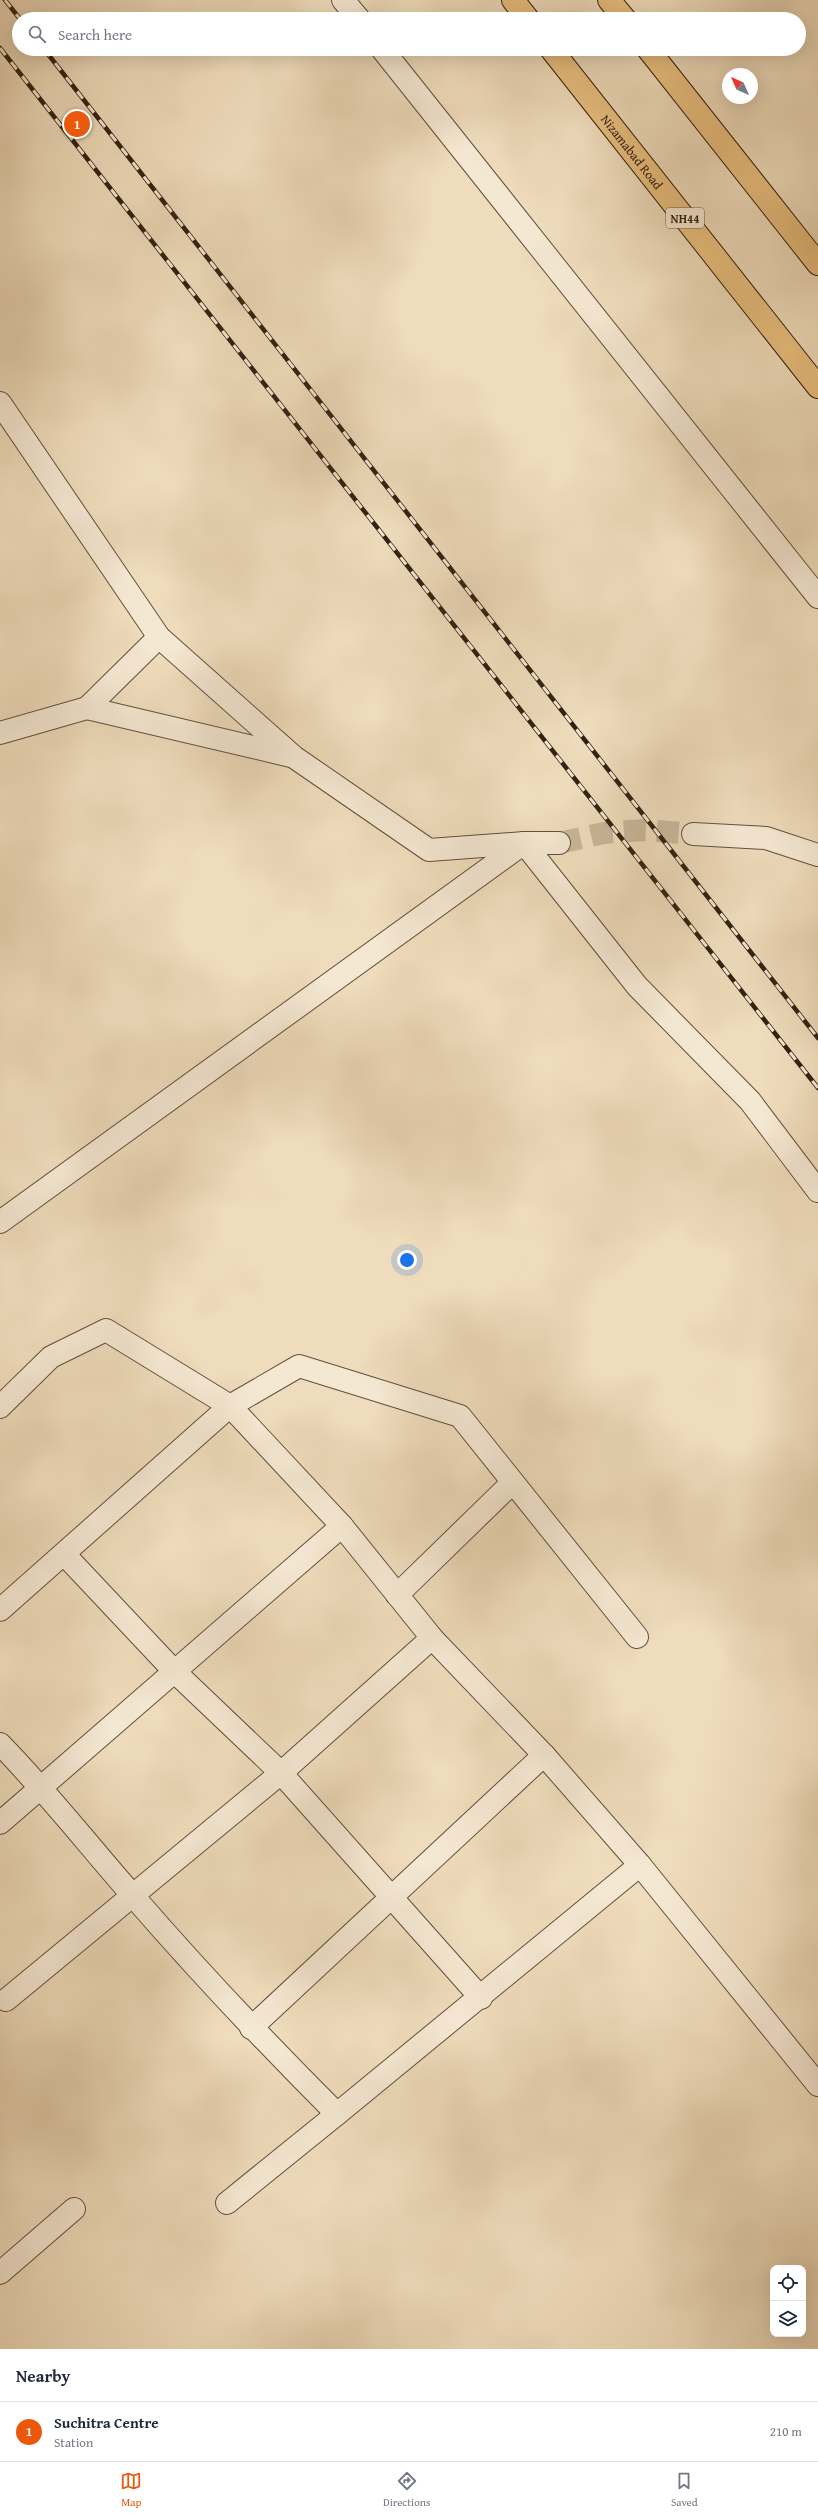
<!DOCTYPE html>
<html lang="en">
<head>
<meta charset="utf-8">
<style>
  :root { --surface:#fff; --page:#f6f6f7; --text:#1f2937; --muted:#747a83; --line:#e0e1e3; --accent:#ea580c }
  body { margin:0; font-family:"Gentium Book Plus",serif; background:var(--page); color:var(--text) }
  .controls { position:absolute; right:12px; bottom:12px; display:grid; overflow:hidden; border-radius:8px; box-shadow:0 4px 16px #0002 }
  .controls button { width:36px; height:36px; display:grid; place-items:center; padding:0; border:0; border-bottom:1px solid var(--line); background:var(--surface); color:var(--text); font:20px sans-serif }
  .compass { position:absolute; left:722px; top:68px; width:36px; height:36px; border-radius:50%; background:var(--surface); box-shadow:0 4px 16px #0002; rotate:315deg }
  .you { position:absolute; left:407px; top:1260px; width:14px; height:14px; margin:-10px; border:3px solid #fff; border-radius:50%; background:#1a73e8; box-shadow:0 0 0 6px #1a73e833 }
  .badge { display:grid; place-items:center; width:26px; height:26px; border-radius:50%; background:var(--accent); color:#fff; font-size:13px; font-weight:700 }
  .pin { position:absolute; translate:-50% -50%; border:2px solid #fff; box-shadow:0 1px 4px #0006 }
  .list { margin:0; padding:0; list-style:none }
  h2 { display:flex; justify-content:space-between; align-items:center; height:52px; margin:0; padding:0 16px; font-size:17px }
  h2 small { font-size:13px; font-weight:400; color:var(--muted) }
  .list li { display:grid; grid-template-columns:26px 1fr auto; gap:12px; align-items:center; box-sizing:border-box; height:60px; padding:0 16px; border-top:1px solid var(--line) }
  .list b { display:block; font-size:15px; white-space:nowrap }
  .list p { margin:0; font-size:13px; white-space:nowrap; color:var(--muted) }
  .list em { font-size:13px; font-style:normal; color:var(--muted) }
  .icon { flex:none; width:22px; height:22px; fill:none; stroke:currentColor; stroke-width:2; stroke-linecap:round; stroke-linejoin:round }
  .map { position:relative; flex:none; width:818px; height:2349px; overflow:hidden }
  .search { position:absolute; background:var(--surface); box-shadow:0 4px 16px #0002; left:12px; right:12px; top:12px; height:44px; display:flex; align-items:center; gap:10px; box-sizing:border-box; padding:0 14px; border-radius:22px; color:var(--muted); font-size:15px }
  .sheet { height:112px; background:var(--surface) }
  nav { display:flex; justify-content:space-around; align-items:center; box-sizing:border-box; height:56px; border-top:1px solid var(--line); background:var(--surface); font-size:11px; color:var(--muted) }
  nav a { display:grid; justify-items:center; gap:2px }
  nav .on { color:var(--accent) }
  .map>svg:first-child { display:block }
</style>
</head>
<body>
<div class="map">
<svg width="818" height="2349" viewBox="0 0 818 2349">
  <rect width="100%" height="100%" fill="#efdcbc"/>
  <filter id="stains"><feTurbulence type="fractalNoise" baseFrequency=".005" numOctaves="4"/><feColorMatrix values="0 0 0 0 .2 0 0 0 0 .09 0 0 0 0 .02 0 0 0 .5 -.17"/></filter>
  <radialGradient id="worn" r=".72"><stop offset=".6" stop-color="#630" stop-opacity="0"/><stop offset="1" stop-color="#630" stop-opacity=".3"/></radialGradient>
  <g fill="none" stroke-linecap="round" stroke-linejoin="round">
    <path stroke="#c9b79a" stroke-width="22" stroke-dasharray="22 11" stroke-linecap="butt" d="M559,843L604,833L645,830L693,834"/>
    <g stroke="#61503b" stroke-width="24">
      <g id="minor">
        <path d="M343,0L359,19"/>
        <path d="M382,49L818,597"/>
        <path d="M0,403L159,637L294,757L429,850L524,843L637,986L750,1101L818,1191"/>
        <path d="M159,637L87,708L291,756"/>
        <path d="M0,733L87,708"/>
        <path d="M693,834L766,838L818,855"/>
        <path d="M0,1222L524,843H559"/>
        <path d="M0,1407L51,1357L106,1330L230,1406L342,1526L432,1638L544,1755L640,1865L337,2114C267,2044 199,1972 134,1897C89,1846 48,1793 0,1744"/>
        <path d="M64,1554L175,1672L281,1773L481,1998"/>
        <path d="M397,1595L512,1483"/>
        <path d="M0,1610L230,1406L299,1366L460,1416L637,1637"/>
        <path d="M0,1823L342,1526"/>
        <path d="M640,1865L818,2085"/>
        <path d="M6,2000L281,1773L432,1638"/>
        <path d="M251,2028L544,1755"/>
        <path d="M227,2203L337,2114"/>
        <path d="M0,2273L74,2209"/>
      </g>
    </g>
    <g stroke="#322110" stroke-width="24">
      <g id="highway">
        <path d="M513,0L528,19"/>
        <path d="M609,0L625,19"/>
        <path id="s1" d="M551,49L818,387"/>
        <path d="M648,49L818,264"/>
      </g>
    </g>
    <use href="#minor" stroke="#f5e8d3" stroke-width="22"/>
    <use href="#highway" stroke="#e8be7e" stroke-width="22"/>
    <g stroke="#322110" stroke-width="4.5">
      <g id="rail">
        <path d="M5,0L20,19"/>
        <path d="M0,48L818,1088"/>
        <path d="M44,49L818,1038"/>
      </g>
    </g>
    <use href="#rail" stroke="#f5e8d3" stroke-width="3" stroke-dasharray="9" stroke-linecap="butt"/>
  </g>
  <g text-anchor="middle" dominant-baseline="central" stroke-width="3" stroke-linejoin="round" paint-order="stroke">
    <rect fill="#f5e8d3" stroke="#6c5d4a" stroke-width="1" x="666" y="208" width="38" height="20" rx="3"/>
    <g font-size="12" font-weight="bold" fill="#322110">
      <text x="685" y="218">NH44</text>
    </g>
    <g font-size="13" fill="#322110" stroke="#f5e8d3">
      <text stroke="none"><textPath href="#s1" startOffset="131">Nizamabad Road</textPath></text>
    </g>
  </g>
  <rect width="100%" height="100%" filter="url(#stains)"/>
  <rect width="100%" height="100%" fill="url(#worn)"/>
</svg>
<div class="controls">
<button><svg class="icon" aria-label="locate" viewBox="0 0 24 24"><circle cx="12" cy="12" r="6"/><path d="M12 2v4M12 18v4M2 12h4M18 12h4"/></svg></button>
<button><svg class="icon" aria-label="layers" viewBox="0 0 24 24"><path d="M12 4l9 5-9 5-9-5zM3 14l9 5 9-5"/></svg></button>
</div>
<svg class="compass" viewBox="-18 -18 36 36"><path d="M0-13l5 13h-10z" fill="#e53935"/><path d="M0 13l5-13h-10z" fill="#747a83"/></svg>
<div class="you"></div>
<div class="pin badge" style="left:77px;top:124px">1</div>
<div class="search"><svg class="icon" aria-label="search" viewBox="0 0 24 24"><circle cx="10" cy="10" r="6"/><path d="M15 15l6 6"/></svg>Search here</div>
</div>
<section class="sheet">
<h2>Nearby<small></small></h2>
<ul class="list">
<li><span class="badge">1</span><div><b>Suchitra Centre</b><p>Station</p></div><em>210 m</em></li>
</ul>
</section>
<nav>
<a class="on"><svg class="icon" aria-label="map" viewBox="0 0 24 24"><path d="M3 6l6-2 6 2 6-2v14l-6 2-6-2-6 2zM9 4v14M15 6v14"/></svg>Map</a>
<a><svg class="icon" aria-label="directions" viewBox="0 0 24 24"><path d="M12 3l9 9-9 9-9-9zM9 14v-3h6M13 9l2 2-2 2"/></svg>Directions</a>
<a><svg class="icon" aria-label="saved" viewBox="0 0 24 24"><path d="M7 4h10v16l-5-4-5 4z"/></svg>Saved</a>
</nav>
</body>
</html>
